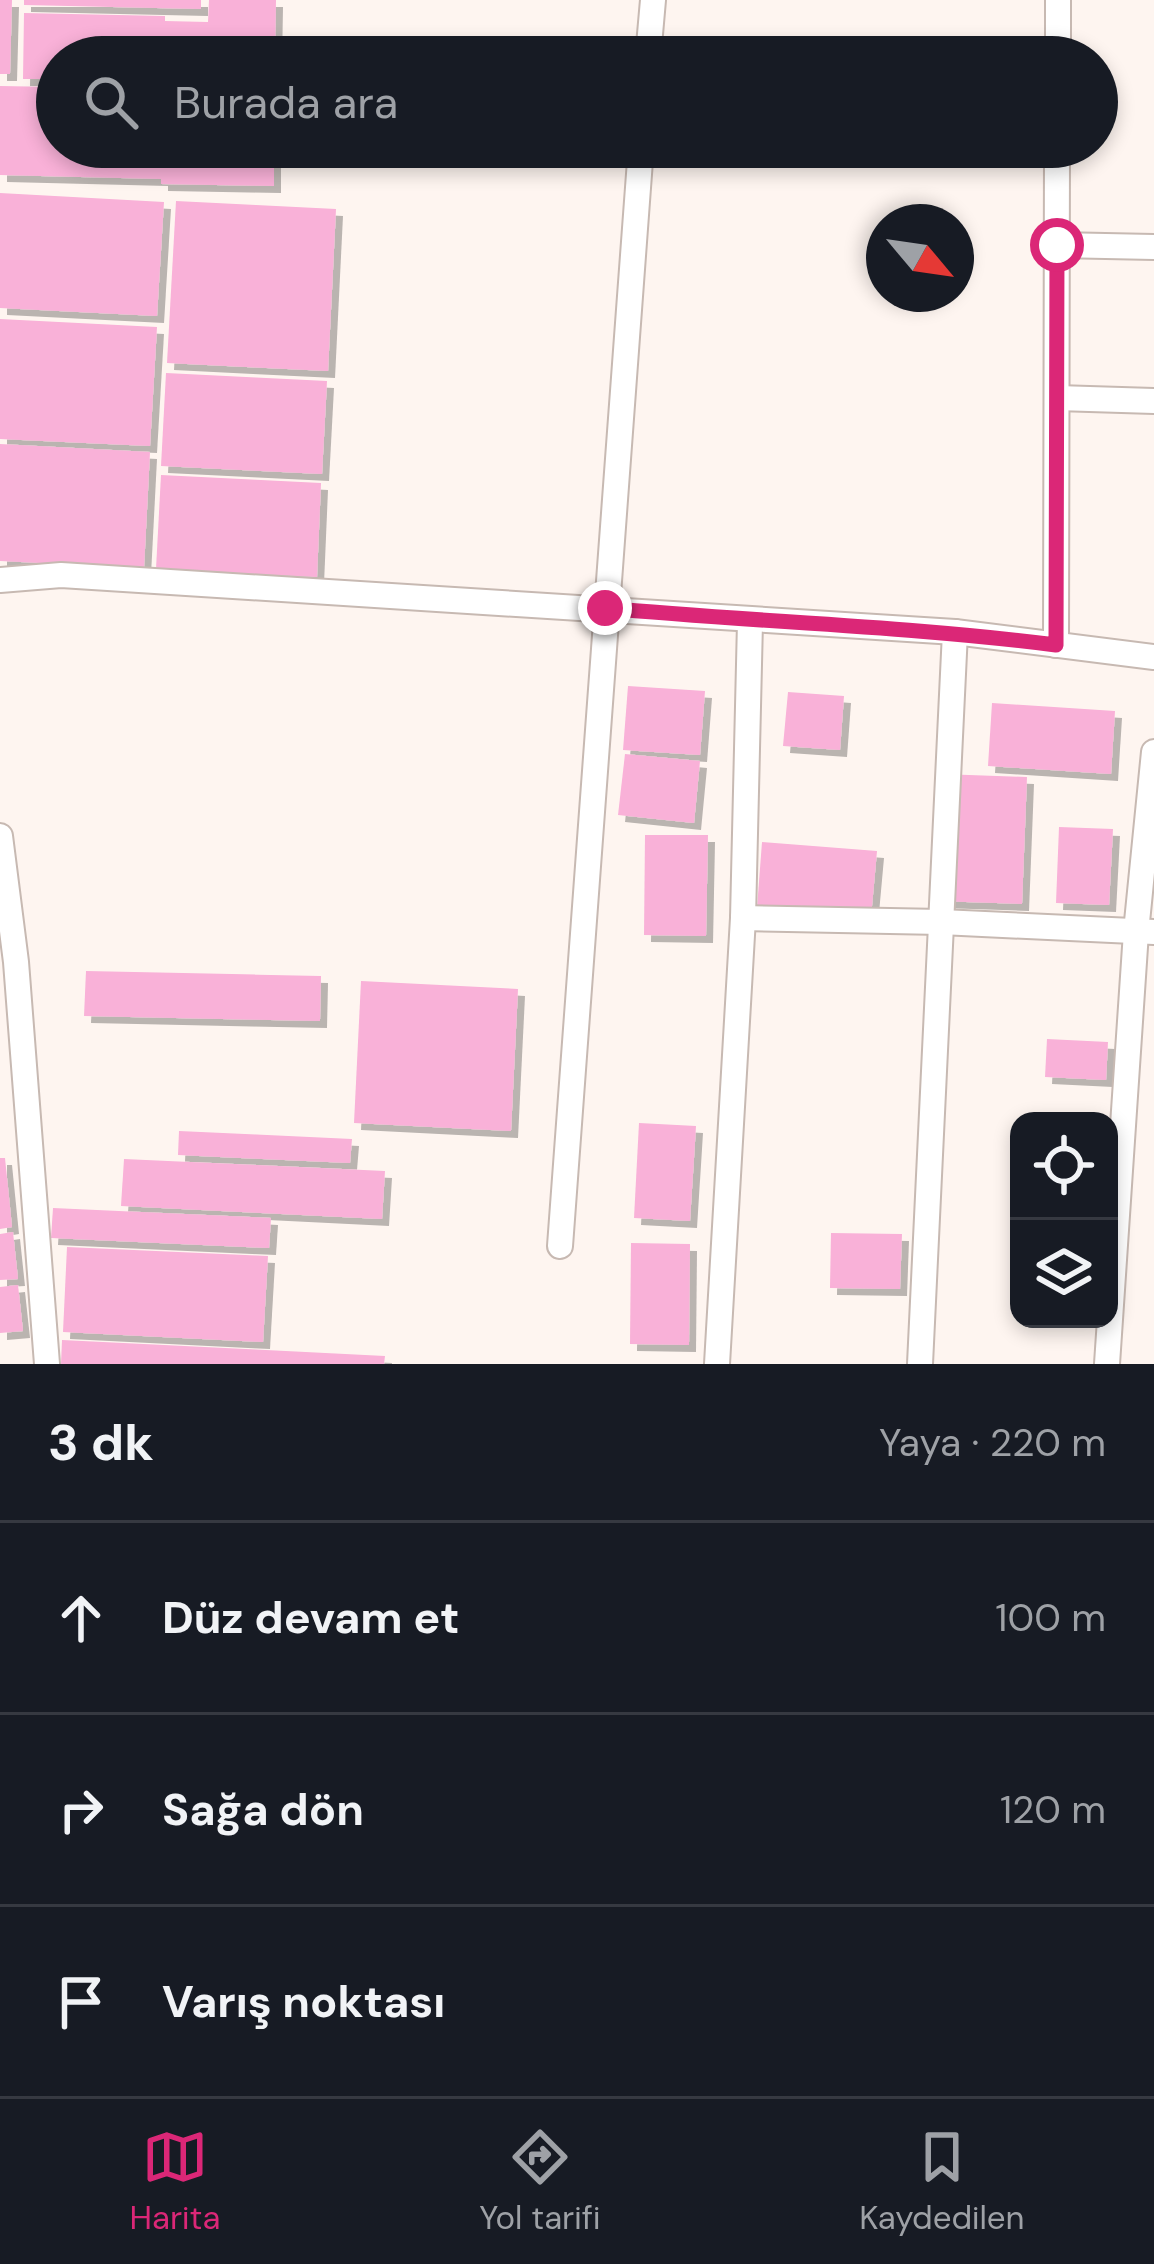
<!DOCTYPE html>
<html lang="tr">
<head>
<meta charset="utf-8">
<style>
  :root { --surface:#171b24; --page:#242831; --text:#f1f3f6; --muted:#9ea1a6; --line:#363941; --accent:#db2777 }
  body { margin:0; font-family:"DM Sans",sans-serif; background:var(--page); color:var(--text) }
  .controls { position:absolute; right:36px; bottom:36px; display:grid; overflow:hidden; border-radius:24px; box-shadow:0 6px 18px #0003 }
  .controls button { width:108px; height:108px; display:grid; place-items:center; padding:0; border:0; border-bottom:3px solid var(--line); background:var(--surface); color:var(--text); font:60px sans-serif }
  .compass { position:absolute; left:866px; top:204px; width:108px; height:108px; border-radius:50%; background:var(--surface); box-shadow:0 6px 18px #0003; rotate:119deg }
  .stop { position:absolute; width:36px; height:36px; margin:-27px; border:9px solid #db2777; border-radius:50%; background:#fff }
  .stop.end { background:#db2777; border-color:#fff; box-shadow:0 3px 12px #0008 }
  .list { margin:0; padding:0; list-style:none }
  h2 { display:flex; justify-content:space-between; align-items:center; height:156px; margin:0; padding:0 48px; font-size:51px }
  h2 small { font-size:39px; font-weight:400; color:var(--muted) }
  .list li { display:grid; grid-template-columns:78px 1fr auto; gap:36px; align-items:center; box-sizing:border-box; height:192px; padding:0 48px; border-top:3px solid var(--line) }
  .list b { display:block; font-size:45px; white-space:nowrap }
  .list em { font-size:39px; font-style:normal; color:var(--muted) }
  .icon { flex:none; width:66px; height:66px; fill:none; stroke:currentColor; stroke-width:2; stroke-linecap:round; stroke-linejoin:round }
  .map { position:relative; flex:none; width:1154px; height:1364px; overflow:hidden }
  .search { position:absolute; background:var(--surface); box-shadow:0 6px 18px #0003; left:36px; right:36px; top:36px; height:132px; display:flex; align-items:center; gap:30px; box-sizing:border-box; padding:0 42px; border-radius:66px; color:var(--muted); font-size:45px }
  .sheet { height:732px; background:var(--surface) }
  nav { display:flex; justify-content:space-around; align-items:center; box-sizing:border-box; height:168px; border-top:3px solid var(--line); background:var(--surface); font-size:33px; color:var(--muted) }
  nav a { display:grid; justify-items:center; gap:6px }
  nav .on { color:var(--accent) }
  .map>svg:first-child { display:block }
</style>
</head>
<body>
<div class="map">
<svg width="1154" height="1364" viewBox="0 0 1154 1364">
  <defs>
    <filter id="shadow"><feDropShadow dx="7" dy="7" stdDeviation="0" flood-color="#0004"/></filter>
  </defs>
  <rect width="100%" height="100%" fill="#fef5f0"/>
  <g fill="#f9b1d8" filter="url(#shadow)">
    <path d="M0,0H12L10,74H0Z"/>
    <path d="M24,0H201V9L24,5Z"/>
    <path d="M209,0H276L275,57H57V79H23L24,13L165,16V21L208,22Z"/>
    <path d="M0,86L57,87V147H274V186L161,184V179L0,175Z"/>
    <path d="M0,193L164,202L157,316L0,308Z"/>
    <path d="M176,201L336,209L328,371L167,363Z"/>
    <path d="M0,319L157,327L150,446L0,439Z"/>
    <path d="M166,373L327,381L322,474L161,466Z"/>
    <path d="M0,444L150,452L144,568L0,561Z"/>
    <path d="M161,475L321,483L317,577L156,569Z"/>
    <path d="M628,686L705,691L700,755L623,750Z"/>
    <path d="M788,692L844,696L840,750L783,746Z"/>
    <path d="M992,703L1115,711L1111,774L988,766Z"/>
    <path d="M625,754L700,761L694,823L618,815Z"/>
    <path d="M941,774L1027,777L1022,904L936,901Z"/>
    <path d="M1059,827L1113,829L1109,905L1056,903Z"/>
    <path d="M645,835H708L706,936L644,935Z"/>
    <path d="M762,842L877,851L871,917L757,908Z"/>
    <path d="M86,971L321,976L320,1021L84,1016Z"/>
    <path d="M361,981L518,989L511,1131L354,1123Z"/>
    <path d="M1047,1039L1108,1042L1106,1080L1045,1077Z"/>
    <path d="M639,1123L696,1126L690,1221L634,1218Z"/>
    <path d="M179,1131L352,1139L350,1163L178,1155Z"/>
    <path d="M0,1158H5L12,1227L0,1229Z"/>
    <path d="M124,1159L385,1171L382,1219L121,1206Z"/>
    <path d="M53,1208L271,1218L269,1248L51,1238Z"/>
    <path d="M13,1232L18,1279L0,1280V1234Z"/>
    <path d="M831,1233L902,1234L900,1289L830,1288Z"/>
    <path d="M631,1243L690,1244L689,1345L630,1344Z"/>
    <path d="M67,1247L268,1256L263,1342L63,1332Z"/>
    <path d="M18,1285L23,1331L0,1333V1287Z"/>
    <path d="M62,1340L385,1356L384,1364H61Z"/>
  </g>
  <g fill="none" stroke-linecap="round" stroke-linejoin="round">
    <g stroke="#c7b9b2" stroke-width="28">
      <g id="minor">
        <path d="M648,57L653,0"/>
        <path d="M1058,57V0"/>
        <path d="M1057,245L1154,247"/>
        <path d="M1057,398L1154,401"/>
        <path d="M0,580L61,575L955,632L1154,657"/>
        <path d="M1056,645L1057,147"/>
        <path d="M0,836L16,962L47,1364"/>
        <path d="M743,918L941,922L1154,932"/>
        <path d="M560,1246L641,147"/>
        <path d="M717,1364L743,918L750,622"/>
        <path d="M920,1364L955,632"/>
        <path d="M1107,1364L1136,932L1154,752"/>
      </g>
    </g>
    <use href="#minor" stroke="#fff" stroke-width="24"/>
  </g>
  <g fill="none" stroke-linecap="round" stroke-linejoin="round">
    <path stroke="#db2777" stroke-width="15" d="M605,608C756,622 907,626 1056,645L1057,245"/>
  </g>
</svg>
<div class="controls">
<button><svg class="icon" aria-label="locate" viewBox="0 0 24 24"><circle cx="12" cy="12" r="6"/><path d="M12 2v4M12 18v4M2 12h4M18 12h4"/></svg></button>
<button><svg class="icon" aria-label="layers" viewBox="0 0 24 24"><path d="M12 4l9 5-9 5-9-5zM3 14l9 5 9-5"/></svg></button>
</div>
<svg class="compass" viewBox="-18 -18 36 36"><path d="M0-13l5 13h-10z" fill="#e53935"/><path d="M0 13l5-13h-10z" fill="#9ea1a6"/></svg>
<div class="stop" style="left:1057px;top:245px"></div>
<div class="stop end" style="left:605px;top:608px"></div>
<div class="search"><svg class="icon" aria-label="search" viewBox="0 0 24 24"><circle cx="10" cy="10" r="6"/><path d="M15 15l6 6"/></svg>Burada ara</div>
</div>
<section class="sheet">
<h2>3 dk<small>Yaya · 220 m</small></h2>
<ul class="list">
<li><svg class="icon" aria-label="ahead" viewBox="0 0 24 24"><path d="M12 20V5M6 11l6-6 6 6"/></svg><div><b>Düz devam et</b></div><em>100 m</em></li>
<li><svg class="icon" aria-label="right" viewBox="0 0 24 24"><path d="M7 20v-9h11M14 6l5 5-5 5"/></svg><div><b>Sağa dön</b></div><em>120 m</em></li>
<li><svg class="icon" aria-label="arrive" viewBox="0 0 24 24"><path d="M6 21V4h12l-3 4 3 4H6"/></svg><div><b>Varış noktası</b></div></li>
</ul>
</section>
<nav>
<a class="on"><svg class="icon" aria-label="map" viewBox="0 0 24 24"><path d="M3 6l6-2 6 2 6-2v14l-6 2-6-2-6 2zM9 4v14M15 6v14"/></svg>Harita</a>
<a><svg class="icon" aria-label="directions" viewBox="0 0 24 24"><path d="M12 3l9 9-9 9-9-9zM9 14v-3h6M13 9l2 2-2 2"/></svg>Yol tarifi</a>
<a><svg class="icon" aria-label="saved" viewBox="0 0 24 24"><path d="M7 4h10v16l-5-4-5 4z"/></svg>Kaydedilen</a>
</nav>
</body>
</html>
